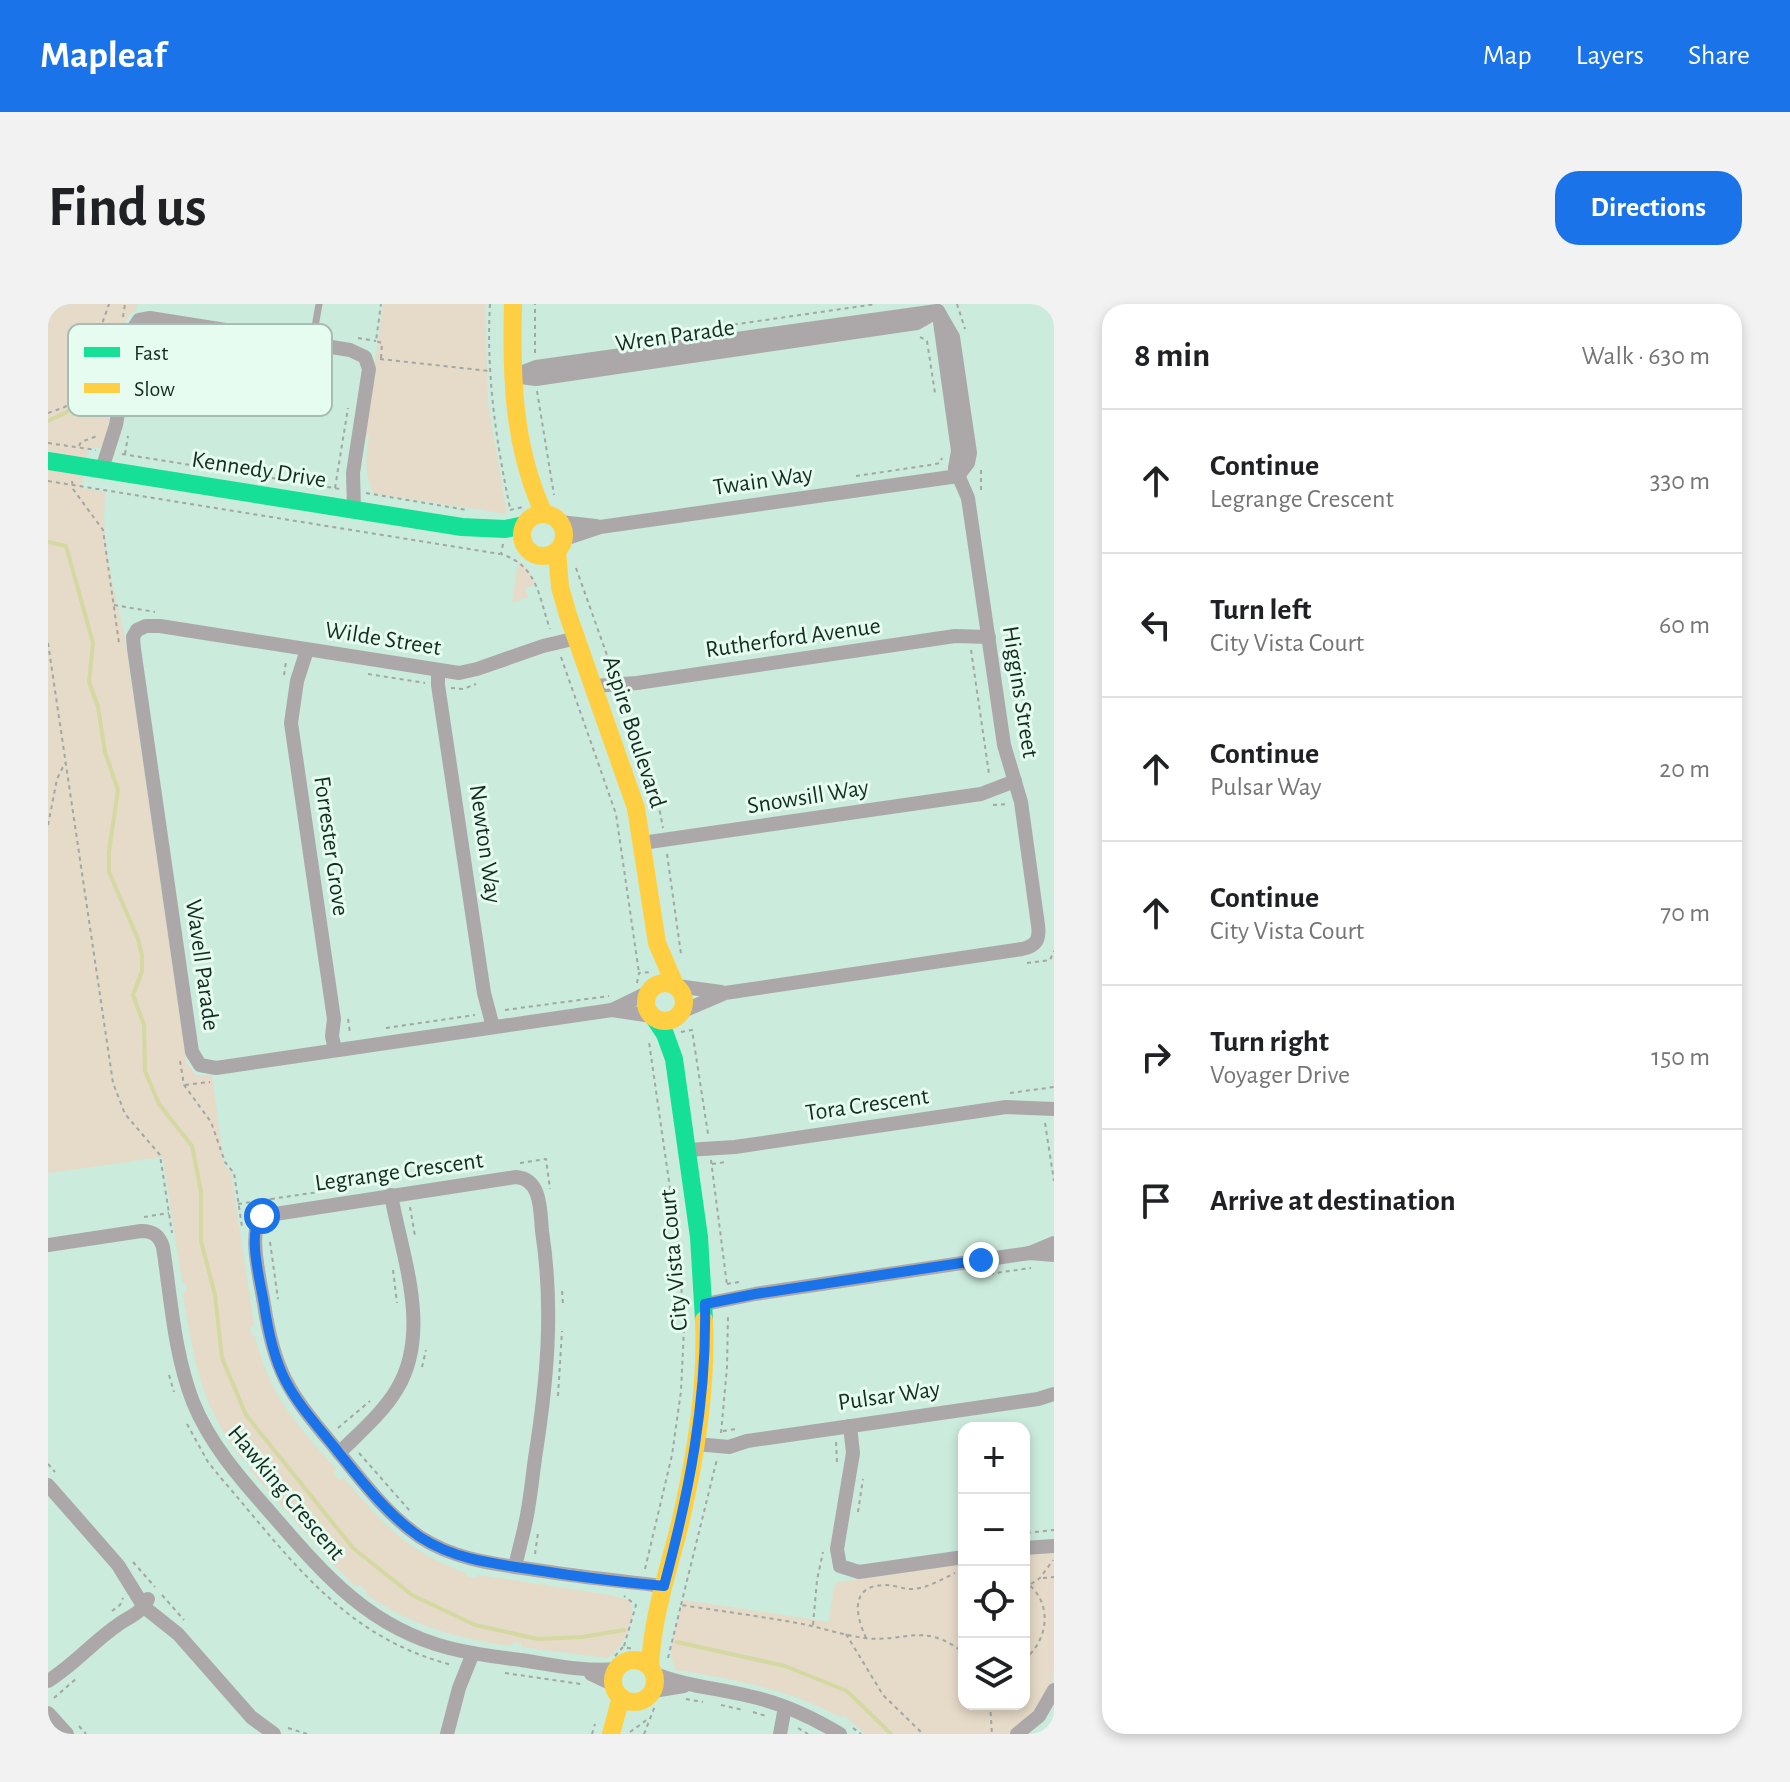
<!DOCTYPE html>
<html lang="en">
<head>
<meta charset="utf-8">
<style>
  :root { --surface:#fff; --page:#f2f2f2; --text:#202124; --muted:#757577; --line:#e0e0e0; --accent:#1a73e8 }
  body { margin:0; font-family:"Alegreya Sans",sans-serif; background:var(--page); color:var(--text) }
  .controls { position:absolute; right:24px; bottom:24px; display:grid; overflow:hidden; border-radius:16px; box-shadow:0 4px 12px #0003 }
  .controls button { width:72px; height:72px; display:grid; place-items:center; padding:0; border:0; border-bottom:2px solid var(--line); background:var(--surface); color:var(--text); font:40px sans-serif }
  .stop { position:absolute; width:24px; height:24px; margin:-18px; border:6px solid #1a73e8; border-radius:50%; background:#fff }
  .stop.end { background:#1a73e8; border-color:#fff; box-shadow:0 2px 8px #0008 }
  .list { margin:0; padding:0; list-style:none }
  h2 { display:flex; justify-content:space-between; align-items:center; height:104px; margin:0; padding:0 32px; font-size:34px }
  h2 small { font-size:26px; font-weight:400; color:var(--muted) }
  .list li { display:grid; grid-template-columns:52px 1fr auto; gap:24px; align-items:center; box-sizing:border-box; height:144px; padding:0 32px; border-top:2px solid var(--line) }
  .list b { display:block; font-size:30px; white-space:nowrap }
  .list p { margin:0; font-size:26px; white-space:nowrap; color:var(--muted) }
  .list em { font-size:26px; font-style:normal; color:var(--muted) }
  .icon { flex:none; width:44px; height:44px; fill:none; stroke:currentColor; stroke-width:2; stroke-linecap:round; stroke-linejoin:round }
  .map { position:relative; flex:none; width:1006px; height:1430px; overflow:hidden; border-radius:24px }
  header { display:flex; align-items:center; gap:48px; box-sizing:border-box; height:112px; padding:0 40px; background:var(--accent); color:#fff }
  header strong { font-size:38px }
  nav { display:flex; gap:44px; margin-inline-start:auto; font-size:28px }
  .intro { display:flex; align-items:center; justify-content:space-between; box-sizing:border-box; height:192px; padding:0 48px }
  h1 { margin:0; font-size:56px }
  .button { padding:20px 36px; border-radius:24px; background:var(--accent); color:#fff; font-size:28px; font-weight:700 }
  main { display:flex; gap:48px; padding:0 48px }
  aside { flex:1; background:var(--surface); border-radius:24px; box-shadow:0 4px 12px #0003 }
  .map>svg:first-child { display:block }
</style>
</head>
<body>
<header>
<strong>Mapleaf</strong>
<nav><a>Map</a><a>Layers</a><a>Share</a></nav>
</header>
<div class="intro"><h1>Find us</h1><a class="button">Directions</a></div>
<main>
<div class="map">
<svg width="1006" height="1430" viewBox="0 0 1006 1430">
  <rect width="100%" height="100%" fill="#cbebdc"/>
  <g fill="#e6dac8">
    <path d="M0,0H89L88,7L82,10L77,18L56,145L41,143L33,184L58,188C51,231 66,286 76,328L139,760L148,771H164L176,860L183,869L206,1021L202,1024L203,1031L207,1032C220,1090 250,1122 288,1165L286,1170L291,1175L296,1174C336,1221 358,1247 418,1269L420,1273L427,1274L430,1271L562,1291L581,1296C591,1313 575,1345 559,1354L474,1343L473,1339L466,1338L463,1342C409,1334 363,1322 318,1290V1286L312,1281L308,1283L284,1259L202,1166L203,1161L199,1156H195C153,1104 145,1053 135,989L139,986L138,979L134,978L115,853L0,869Z"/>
    <path d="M335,0H437L440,99L459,210L325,189C316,168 318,153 321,131H317Z"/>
    <path d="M470,258L481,266L486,281L477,284L480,293L464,299Z"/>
    <path d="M999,1247L1006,1250V1357L1004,1380L987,1408L961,1430H817L797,1412L792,1413C740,1385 686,1375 628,1366C616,1345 630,1317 636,1296L781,1318L786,1282L791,1278L916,1259V1400H976V1250Z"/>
  </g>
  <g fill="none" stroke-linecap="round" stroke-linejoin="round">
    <g stroke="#d3d9a1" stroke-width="4">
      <path d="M0,117C12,111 28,105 38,94C53,77 53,44 57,22"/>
      <path d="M0,238L18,242L45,339L41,378L50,403L57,448L70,486L61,547V568L90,635L94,652V667L85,691L96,721L97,767L111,800L144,842L153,887V937L167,991L174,1054L198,1111L305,1244L364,1291L427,1321L490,1335L534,1333L576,1326"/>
      <path d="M629,1338L737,1362L799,1387L843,1430"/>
    </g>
    <g stroke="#a2a7a5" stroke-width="2" stroke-dasharray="4 4" stroke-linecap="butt">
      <path d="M442,0C438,69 448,137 462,204"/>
      <path d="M909,0L917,25"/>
      <path d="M75,13L77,0"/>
      <path d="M662,24L828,0"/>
      <path d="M872,33L879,37L887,89"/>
      <path d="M310,34L328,37"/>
      <path d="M487,49V0"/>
      <path d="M333,54L334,39L328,37L333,0"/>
      <path d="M332,55L441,67"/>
      <path d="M489,87L506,191"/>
      <path d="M0,109L17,103L30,88L61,0"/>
      <path d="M0,139L48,146"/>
      <path d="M31,142L33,138L49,132"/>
      <path d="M74,150L292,185"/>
      <path d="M77,150L80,132"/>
      <path d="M933,166V187"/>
      <path d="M808,172L882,161L892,159L894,154"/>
      <path d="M0,177L452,250"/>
      <path d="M24,177L25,185L55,226L71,339"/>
      <path d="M287,184L300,104"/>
      <path d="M318,189L419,206"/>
      <path d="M462,206L475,203"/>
      <path d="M455,240L453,250C490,262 490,291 502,325"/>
      <path d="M528,264L565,368"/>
      <path d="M66,301L107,308"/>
      <path d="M0,339L65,779L77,810L112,851L124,929"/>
      <path d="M923,346L941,470"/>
      <path d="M513,353L568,510L591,669"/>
      <path d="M320,370L377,379"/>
      <path d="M236,371L238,358"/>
      <path d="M403,384L415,385L428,380"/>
      <path d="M573,393L610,498L615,524"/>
      <path d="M945,501L959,500V502"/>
      <path d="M0,521L9,475L17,459"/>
      <path d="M619,550L633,650"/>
      <path d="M979,659L1002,656L1006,647"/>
      <path d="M589,679L591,669L603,668"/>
      <path d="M457,706L561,692"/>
      <path d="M300,715L302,729"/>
      <path d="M338,724L427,711"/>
      <path d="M633,728L644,726L660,830"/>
      <path d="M132,757L136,781L163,818L177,858L186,869L194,923"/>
      <path d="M137,781L162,778"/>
      <path d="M962,789L1006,783"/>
      <path d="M997,819L1006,877"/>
      <path d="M663,856L679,981"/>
      <path d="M472,859L498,855L502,885"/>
      <path d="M664,860L678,858"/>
      <path d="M223,895L339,878"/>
      <path d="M190,900L223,895"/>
      <path d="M362,903L367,932"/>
      <path d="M96,913L121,909"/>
      <path d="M222,938L230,995"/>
      <path d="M345,966L349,999"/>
      <path d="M926,972L983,964"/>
      <path d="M679,980L691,978"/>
      <path d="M514,987L515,1000"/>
      <path d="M374,1063L378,1046"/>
      <path d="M121,1071L126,1088"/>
      <path d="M510,1092L514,1027"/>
      <path d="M139,1120L160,1158L173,1174C242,1254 295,1333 404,1361"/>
      <path d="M290,1124L322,1097"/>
      <path d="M675,1127L688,1125"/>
      <path d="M673,1129L679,1063L680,1011"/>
      <path d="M788,1138L789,1159"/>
      <path d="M311,1149L362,1207"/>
      <path d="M0,1160L7,1168"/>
      <path d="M810,1208L815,1175"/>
      <path d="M979,1229L1006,1226"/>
      <path d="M487,1250L490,1229"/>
      <path d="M85,1258L107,1283"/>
      <path d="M597,1265L624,1151L633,1087L636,1025L631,947L601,738"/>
      <path d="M995,1274L1006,1273"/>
      <path d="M976,1277C1005,1296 1002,1335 976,1356"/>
      <path d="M983,1280L992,1274L1005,1256"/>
      <path d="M114,1291L136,1316"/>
      <path d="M633,1301L669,1155"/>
      <path d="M64,1307L72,1301L75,1294"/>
      <path d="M765,1321L769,1276L775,1248"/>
      <path d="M798,1330L835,1391L875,1430"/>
      <path d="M818,1334C809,1314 800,1283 835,1281C845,1280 856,1286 866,1285C882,1283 894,1275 907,1269"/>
      <path d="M576,1342L588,1301L576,1292"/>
      <path d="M567,1352L575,1343L585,1345"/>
      <path d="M620,1354L633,1301C672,1307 711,1312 749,1319C772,1323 794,1331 816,1334C858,1339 875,1317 916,1349"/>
      <path d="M457,1369L533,1380"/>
      <path d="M6,1394L29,1374"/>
      <path d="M638,1395L655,1398"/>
      <path d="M942,1400L944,1430"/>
      <path d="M673,1401L695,1406"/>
      <path d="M705,1408L718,1412"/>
      <path d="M31,1422L38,1430"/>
      <path d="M240,1424L259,1430"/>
      <path d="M750,1424L760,1430"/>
      <path d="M805,1424L813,1430"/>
      <path d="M582,1428L600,1415"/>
      <path d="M544,1430L547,1420"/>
      <path d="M596,1430L607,1402"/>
    </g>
    <path stroke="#aca8aa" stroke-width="7" d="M264,40L271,0"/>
    <g stroke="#aca8aa" stroke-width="14">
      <path d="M892,18L910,147L907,164"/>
      <path d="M467,71L488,63L889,7"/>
      <path d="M465,72L488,75L869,19L890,7"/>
      <path d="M54,165L68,121L83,28L91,16L102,14L302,46L317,53L321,65L305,169L306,205"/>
      <path d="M512,218L548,222"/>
      <path d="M516,235L552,223L910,172L920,159L922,149L905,33L890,7"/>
      <path d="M529,334L495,342L429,365L411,369L112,322H98L89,326L85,333L86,345L144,748L152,761L168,764L564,706L601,688"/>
      <path d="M259,346L249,377L243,419L286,715L284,732L287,746"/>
      <path d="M390,366V381L436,689L445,723"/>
      <path d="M546,382L589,379L907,332L941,333"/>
      <path d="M594,539L933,490L967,477"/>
      <path d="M629,682L673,688"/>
      <path d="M564,706L604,712"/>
      <path d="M635,707L677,689L974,645C988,642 992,636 990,621L973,498L956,441L920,194L907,164"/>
      <path d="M639,846L687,843L958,803L1006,805"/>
      <path d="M0,941L93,927C105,927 111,931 115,943C123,995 126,1049 145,1098C162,1140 191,1173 221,1207C274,1268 319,1323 401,1344C424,1350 449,1353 473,1356C505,1361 537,1368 569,1365"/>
      <path d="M982,949L1006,939"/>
      <path d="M657,1000L707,990L961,952L982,949L1006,951"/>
      <path d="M802,1122L805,1149L789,1245L792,1262L811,1268L916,1253"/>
      <path d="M648,1140L681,1143L699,1137L990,1095L1006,1090"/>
      <path d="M291,1149C310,1130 335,1109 349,1085C384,1027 354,952 343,891"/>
      <path d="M0,1181L70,1261L96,1303L130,1330L203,1413L226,1430"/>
      <path d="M976,1244L1006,1242"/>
      <path d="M467,1263C470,1249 474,1235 477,1221C482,1199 484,1176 487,1154C499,1078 506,1005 494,927C492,907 494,875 468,873L214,912C199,926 213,980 216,1000C226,1067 241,1089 284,1140C310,1172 338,1210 372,1233C407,1256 448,1260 488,1266C531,1273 573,1277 616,1282"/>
      <path d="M605,1369C636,1382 668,1384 701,1392C734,1399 764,1413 792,1430"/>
      <path d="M543,1370L566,1381"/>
      <path d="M0,1377C26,1361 46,1337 71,1320C83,1312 93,1309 100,1295"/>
      <path d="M605,1387L636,1382"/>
      <path d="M0,1409L19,1430"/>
      <path d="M399,1430L411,1384L425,1349"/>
      <path d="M732,1430L737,1403"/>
      <path d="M969,1430L991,1412L1006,1386"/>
    </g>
    <g stroke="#16e098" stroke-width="18">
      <path d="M0,157L414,223L457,225L476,221"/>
      <path d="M607,715L617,730L626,755L651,933L656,1016"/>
    </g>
    <g stroke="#ffcf43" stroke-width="18">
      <path d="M465,0C463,73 465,143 496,210"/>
      <circle cx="495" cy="231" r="21"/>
      <path d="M509,247L512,283L520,311L588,504L609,639L627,681"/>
      <circle cx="617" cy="698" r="19"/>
      <circle cx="586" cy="1377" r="21"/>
      <path d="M602,1363C604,1315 619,1270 631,1224C647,1156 659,1086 656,1016"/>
      <path d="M563,1430L573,1393"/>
    </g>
  </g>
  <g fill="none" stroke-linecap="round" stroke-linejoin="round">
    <path stroke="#1a73e8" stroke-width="10" d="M214,912C198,927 213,980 216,1000C227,1074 242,1089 288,1145C312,1175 340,1211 372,1233C407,1256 448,1260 488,1266C531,1273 573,1278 616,1282C641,1189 659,1098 657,1000L707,990L933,956"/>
  </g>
  <g text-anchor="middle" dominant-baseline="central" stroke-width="6" stroke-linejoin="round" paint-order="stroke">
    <g font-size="24" fill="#142b22" stroke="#e6fcf1">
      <text transform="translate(627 32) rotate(-8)">Wren Parade</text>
      <text transform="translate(211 166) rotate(9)">Kennedy Drive</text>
      <text transform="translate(715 177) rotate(-8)">Twain Way</text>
      <text transform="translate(745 334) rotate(-8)">Rutherford Avenue</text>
      <text transform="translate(335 335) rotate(9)">Wilde Street</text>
      <text transform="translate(972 388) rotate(81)">Higgins Street</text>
      <text transform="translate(586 428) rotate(72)">Aspire Boulevard</text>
      <text transform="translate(760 493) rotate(-9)">Snowsill Way</text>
      <text transform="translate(437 540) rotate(82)">Newton Way</text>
      <text transform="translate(283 542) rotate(82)">Forrester Grove</text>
      <text transform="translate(154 661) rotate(82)">Wavell Parade</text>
      <text transform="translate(819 801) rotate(-8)">Tora Crescent</text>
      <text transform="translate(351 868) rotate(-8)">Legrange Crescent</text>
      <text transform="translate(626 956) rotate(-95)">City Vista Court</text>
      <text transform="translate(841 1092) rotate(-8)">Pulsar Way</text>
      <text transform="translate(238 1189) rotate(50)">Hawking Crescent</text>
    </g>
  </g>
  <rect x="20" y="20" width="264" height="92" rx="12" fill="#e6fcf1" stroke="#a7bdb3" stroke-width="2"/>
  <rect x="36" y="43" width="36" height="10" fill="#16e098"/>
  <rect x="36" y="79" width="36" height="10" fill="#ffcf43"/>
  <g font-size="22" fill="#142b22">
    <text x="86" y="56">Fast</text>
    <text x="86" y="92">Slow</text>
  </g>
</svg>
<div class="controls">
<button>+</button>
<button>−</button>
<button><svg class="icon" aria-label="locate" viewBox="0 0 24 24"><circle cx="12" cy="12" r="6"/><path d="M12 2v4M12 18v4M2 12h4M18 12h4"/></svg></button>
<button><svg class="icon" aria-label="layers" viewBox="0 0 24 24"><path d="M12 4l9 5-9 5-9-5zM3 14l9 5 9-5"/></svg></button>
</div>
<div class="stop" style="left:214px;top:912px"></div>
<div class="stop end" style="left:933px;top:956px"></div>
</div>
<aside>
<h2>8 min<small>Walk · 630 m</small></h2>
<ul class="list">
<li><svg class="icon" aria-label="ahead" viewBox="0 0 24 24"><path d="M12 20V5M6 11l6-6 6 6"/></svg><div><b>Continue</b><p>Legrange Crescent</p></div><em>330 m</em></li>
<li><svg class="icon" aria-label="left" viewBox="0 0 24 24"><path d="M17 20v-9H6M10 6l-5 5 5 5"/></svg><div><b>Turn left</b><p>City Vista Court</p></div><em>60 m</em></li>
<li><svg class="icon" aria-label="ahead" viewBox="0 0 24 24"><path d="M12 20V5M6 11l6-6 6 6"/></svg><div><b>Continue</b><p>Pulsar Way</p></div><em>20 m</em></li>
<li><svg class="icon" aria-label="ahead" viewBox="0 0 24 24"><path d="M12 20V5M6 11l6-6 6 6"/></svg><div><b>Continue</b><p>City Vista Court</p></div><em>70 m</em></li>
<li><svg class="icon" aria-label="right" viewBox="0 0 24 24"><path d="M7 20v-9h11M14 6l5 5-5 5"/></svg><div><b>Turn right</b><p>Voyager Drive</p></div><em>150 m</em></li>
<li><svg class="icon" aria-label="arrive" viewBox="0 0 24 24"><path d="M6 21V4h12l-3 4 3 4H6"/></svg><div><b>Arrive at destination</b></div></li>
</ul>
</aside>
</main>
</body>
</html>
